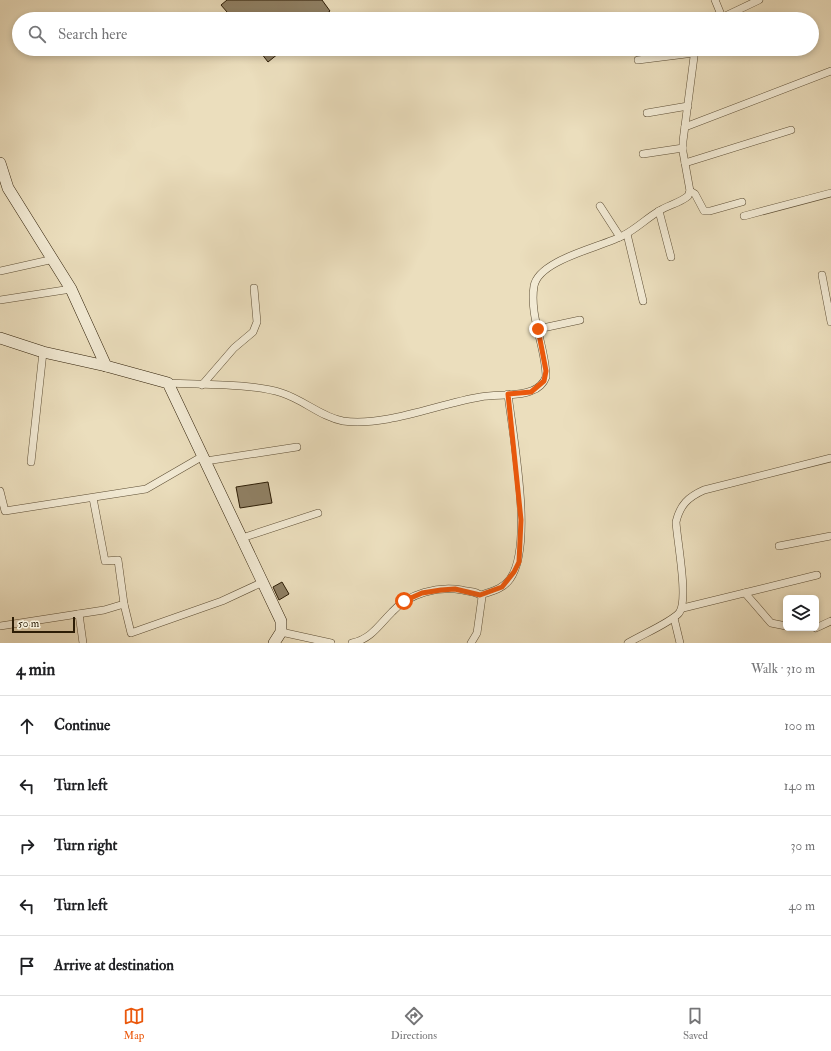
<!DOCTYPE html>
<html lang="en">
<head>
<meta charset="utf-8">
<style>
  :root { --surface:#fff; --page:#f2f2f2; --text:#202124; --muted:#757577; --line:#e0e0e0; --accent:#ea580c }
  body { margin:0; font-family:"IM FELL Double Pica",serif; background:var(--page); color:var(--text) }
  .controls { position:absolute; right:12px; bottom:12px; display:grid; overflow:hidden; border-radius:6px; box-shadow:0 2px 6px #0003 }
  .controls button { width:36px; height:36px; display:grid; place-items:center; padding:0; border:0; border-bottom:1px solid var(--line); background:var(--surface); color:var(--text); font:20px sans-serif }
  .scale { position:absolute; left:12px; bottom:10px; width:63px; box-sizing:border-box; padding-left:4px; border:2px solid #2d1d06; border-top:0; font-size:11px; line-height:14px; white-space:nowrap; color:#2d1d06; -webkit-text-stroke:3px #f2ead4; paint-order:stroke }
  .stop { position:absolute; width:12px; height:12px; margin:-9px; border:3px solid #ea580c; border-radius:50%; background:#fff }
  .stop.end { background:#ea580c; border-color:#fff; box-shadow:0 1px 4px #0008 }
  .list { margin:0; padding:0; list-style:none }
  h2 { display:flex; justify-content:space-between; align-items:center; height:52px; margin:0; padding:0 16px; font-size:17px }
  h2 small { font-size:13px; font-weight:400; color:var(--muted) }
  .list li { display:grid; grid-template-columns:26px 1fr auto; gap:12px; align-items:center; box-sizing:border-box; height:60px; padding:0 16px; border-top:1px solid var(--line) }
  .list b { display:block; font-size:15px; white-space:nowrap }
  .list em { font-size:13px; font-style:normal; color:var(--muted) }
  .icon { flex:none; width:22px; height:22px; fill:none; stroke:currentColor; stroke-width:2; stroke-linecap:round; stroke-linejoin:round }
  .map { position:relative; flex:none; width:831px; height:643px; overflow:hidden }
  .search { position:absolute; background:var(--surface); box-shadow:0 2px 6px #0003; left:12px; right:12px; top:12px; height:44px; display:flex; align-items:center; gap:10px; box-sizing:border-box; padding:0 14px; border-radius:22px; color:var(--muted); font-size:15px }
  .sheet { height:352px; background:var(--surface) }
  nav { display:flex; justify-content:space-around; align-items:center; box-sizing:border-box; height:56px; border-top:1px solid var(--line); background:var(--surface); font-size:11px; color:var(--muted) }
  nav a { display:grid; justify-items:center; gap:2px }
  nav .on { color:var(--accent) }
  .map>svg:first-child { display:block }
</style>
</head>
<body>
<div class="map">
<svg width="831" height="643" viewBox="0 0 831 643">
  <rect width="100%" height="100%" fill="#ebdebd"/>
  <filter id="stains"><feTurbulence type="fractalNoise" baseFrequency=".005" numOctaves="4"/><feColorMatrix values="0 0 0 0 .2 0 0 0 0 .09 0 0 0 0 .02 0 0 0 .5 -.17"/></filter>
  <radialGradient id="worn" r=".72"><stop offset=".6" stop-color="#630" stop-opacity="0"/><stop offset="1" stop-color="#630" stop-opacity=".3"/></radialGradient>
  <g fill="#908165" stroke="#2d1d06">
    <path d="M227,0H322L330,11L320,19H233L221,5Z"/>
    <path d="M258,49H284L268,62Z"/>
    <path d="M268,482L272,503L240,508L236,487Z"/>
    <path d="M282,582L289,594L279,600L273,587Z"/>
  </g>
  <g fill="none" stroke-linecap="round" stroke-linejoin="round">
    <g stroke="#5c4d34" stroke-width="8">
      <g id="street">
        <path d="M715,0L722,17"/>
        <path d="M719,19L759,0"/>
        <path d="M638,60L694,53"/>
        <path d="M647,113L688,106"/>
        <path d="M685,127L831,71"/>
        <path d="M643,154L683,148"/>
        <path d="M685,163L791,130"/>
        <path d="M690,191L695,194L704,211H710L742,202"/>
        <path d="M600,206L620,237"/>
        <path d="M659,211L671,257"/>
        <path d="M744,216L831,193"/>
        <path d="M627,234L643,301"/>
        <path d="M0,271L54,259"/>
        <path d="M822,275L831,322"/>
        <path d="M0,300L71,289"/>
        <path d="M538,329L580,320"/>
        <path d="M168,383C202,385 250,383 282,393C304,400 321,417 343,421C385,427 438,404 480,397C496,394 516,397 531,391C538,389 544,383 546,377C546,347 529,317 534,286C539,259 603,247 624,235C636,229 647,218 659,211C668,205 680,203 688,196L690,191L683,152V141L695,49"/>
        <path d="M202,385L234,348L253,332L257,322L254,288"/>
        <path d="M206,461L297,447"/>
        <path d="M31,462L43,352"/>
        <path d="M0,491L5,511L146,489L203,456"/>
        <path d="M93,498L105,561L118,560L124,604"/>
        <path d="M242,538L318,513"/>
        <path d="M779,546L831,536"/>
        <path d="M745,593L771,623L786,626"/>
        <path d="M481,595C492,591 503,589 510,579C534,546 513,437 508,394"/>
        <path d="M683,608L817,575"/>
        <path d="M79,614L83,643"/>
        <path d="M674,618L680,643"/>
        <path d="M0,626L104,610L124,604L131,633L222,601L263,582"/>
        <path d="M816,628L831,621"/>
        <path d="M281,632L331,643"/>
        <path d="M352,643C371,639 379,625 392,612C409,593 438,586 462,590C469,592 478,591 482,597L477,633L471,643"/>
        <path d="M628,643C641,635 670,623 679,613C689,601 677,540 676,522C680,505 688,497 704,490L831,458"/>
      </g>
    </g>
    <g stroke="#2d1d06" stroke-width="12">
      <g id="secondary">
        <path d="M0,163L8,188L71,289L106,366L168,383L281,621V632L274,643"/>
        <path d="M0,338L43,352L106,366"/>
      </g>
    </g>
    <use href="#street" stroke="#f2ead4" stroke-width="7"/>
    <use href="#secondary" stroke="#f2ead4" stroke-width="11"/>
  </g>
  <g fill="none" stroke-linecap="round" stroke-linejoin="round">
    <path stroke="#ea580c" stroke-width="5" d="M404,601L422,593L441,590L455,589L480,595L502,587L514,572L519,562L521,520L508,394L531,392L544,381L546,371L538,329"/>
  </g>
  <rect width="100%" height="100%" filter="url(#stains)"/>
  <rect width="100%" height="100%" fill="url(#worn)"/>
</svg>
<div class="controls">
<button><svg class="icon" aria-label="layers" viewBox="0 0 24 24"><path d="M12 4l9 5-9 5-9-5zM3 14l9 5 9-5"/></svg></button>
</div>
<div class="scale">50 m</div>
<div class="stop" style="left:404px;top:601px"></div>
<div class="stop end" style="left:538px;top:329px"></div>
<div class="search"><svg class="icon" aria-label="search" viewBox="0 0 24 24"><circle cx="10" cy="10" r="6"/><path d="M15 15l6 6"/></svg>Search here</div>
</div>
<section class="sheet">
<h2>4 min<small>Walk · 310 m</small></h2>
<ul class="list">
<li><svg class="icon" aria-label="ahead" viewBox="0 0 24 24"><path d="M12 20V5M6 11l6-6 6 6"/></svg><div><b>Continue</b></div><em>100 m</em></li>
<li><svg class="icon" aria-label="left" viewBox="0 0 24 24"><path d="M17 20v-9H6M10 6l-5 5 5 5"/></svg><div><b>Turn left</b></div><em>140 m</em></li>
<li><svg class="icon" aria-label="right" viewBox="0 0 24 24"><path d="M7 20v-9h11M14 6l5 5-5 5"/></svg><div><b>Turn right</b></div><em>30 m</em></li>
<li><svg class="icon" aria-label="left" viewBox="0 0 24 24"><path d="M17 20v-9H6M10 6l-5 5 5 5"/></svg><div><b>Turn left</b></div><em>40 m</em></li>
<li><svg class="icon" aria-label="arrive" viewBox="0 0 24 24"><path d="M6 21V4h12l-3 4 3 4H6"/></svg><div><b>Arrive at destination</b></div></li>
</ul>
</section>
<nav>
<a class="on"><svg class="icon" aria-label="map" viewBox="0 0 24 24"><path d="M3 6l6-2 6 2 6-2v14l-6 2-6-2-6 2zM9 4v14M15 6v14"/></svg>Map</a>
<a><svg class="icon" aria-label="directions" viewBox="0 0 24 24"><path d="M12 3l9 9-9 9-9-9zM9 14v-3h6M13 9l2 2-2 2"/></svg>Directions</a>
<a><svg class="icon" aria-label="saved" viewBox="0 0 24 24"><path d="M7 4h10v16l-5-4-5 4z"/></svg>Saved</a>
</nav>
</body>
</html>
